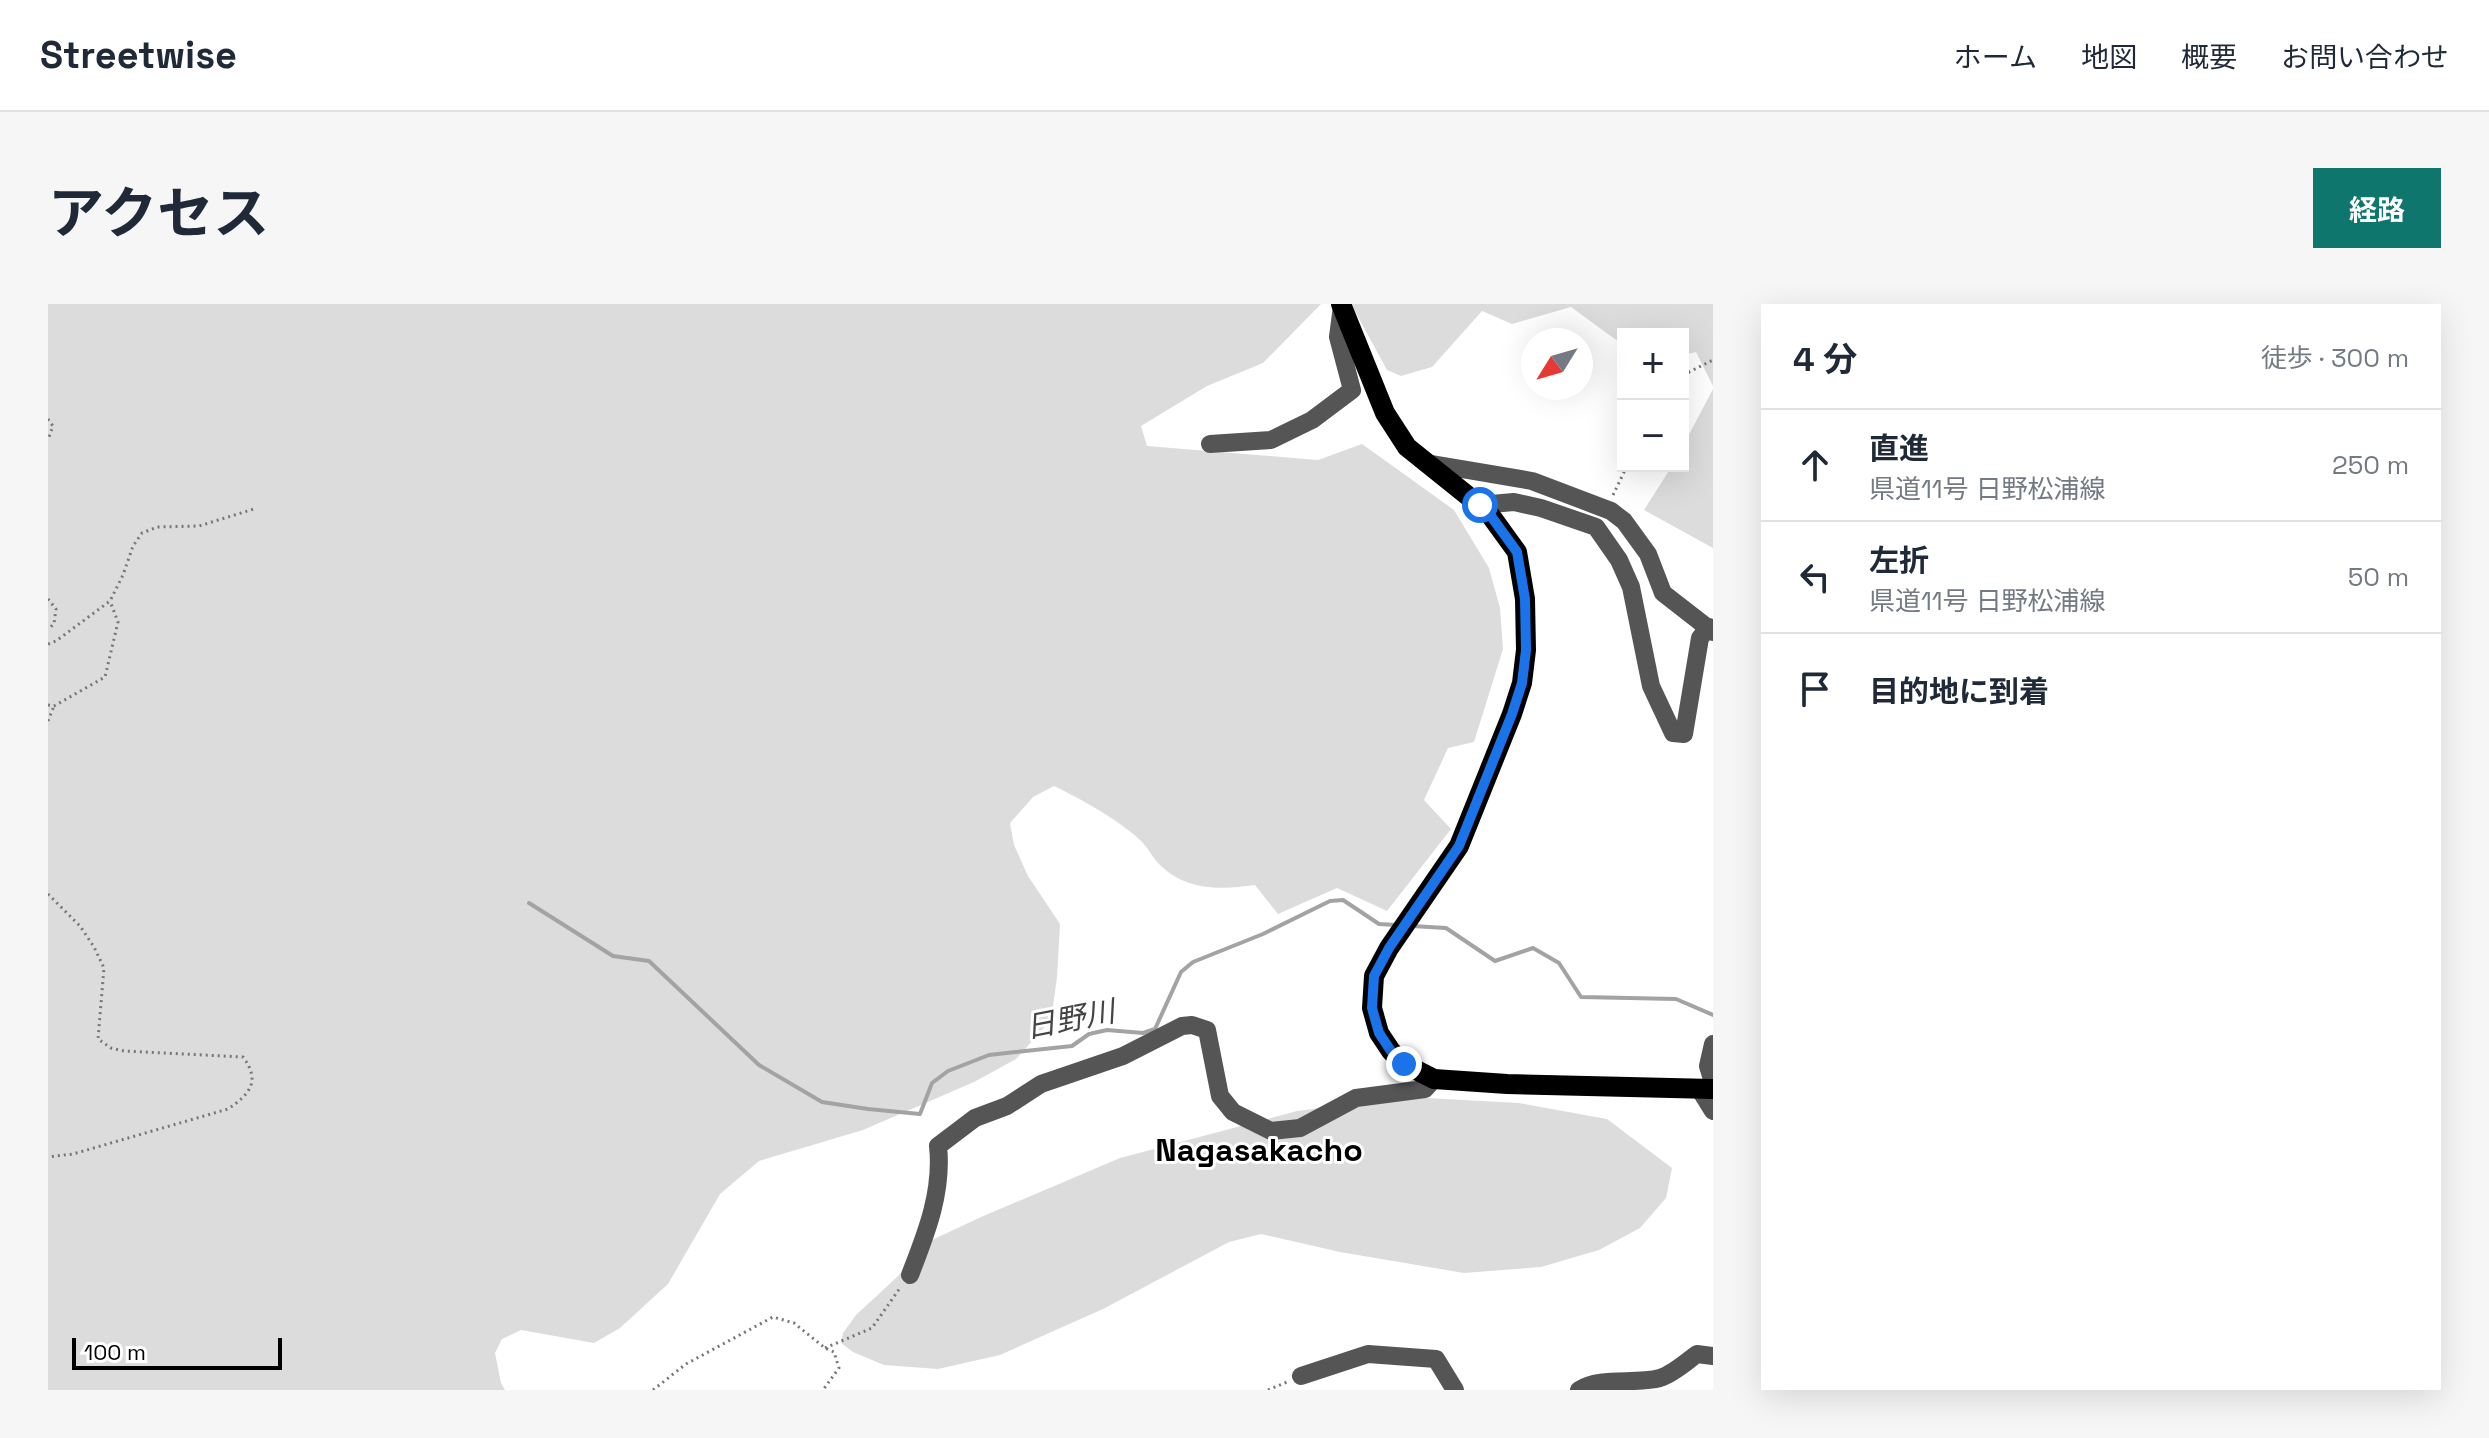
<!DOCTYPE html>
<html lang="ja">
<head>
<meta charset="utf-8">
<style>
  :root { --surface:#fff; --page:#f6f6f7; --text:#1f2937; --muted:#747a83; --line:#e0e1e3; --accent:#0f766e }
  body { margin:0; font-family:"Space Grotesk","Noto Sans JP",sans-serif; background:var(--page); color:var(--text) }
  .controls { position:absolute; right:24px; top:24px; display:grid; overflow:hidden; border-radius:0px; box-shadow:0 8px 32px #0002 }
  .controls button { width:72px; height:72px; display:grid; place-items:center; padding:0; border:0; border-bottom:2px solid var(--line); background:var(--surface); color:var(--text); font:40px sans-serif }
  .compass { position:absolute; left:1473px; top:24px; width:72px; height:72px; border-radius:50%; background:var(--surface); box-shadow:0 8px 32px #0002; rotate:233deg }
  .scale { position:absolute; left:24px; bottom:20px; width:210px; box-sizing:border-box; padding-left:8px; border:4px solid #000; border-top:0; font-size:22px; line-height:28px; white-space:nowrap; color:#000; -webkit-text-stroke:6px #fff; paint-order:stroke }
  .stop { position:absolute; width:24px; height:24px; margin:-18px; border:6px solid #1a73e8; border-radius:50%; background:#fff }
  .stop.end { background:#1a73e8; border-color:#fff; box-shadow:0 2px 8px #0008 }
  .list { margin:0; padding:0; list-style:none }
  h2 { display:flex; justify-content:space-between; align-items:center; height:104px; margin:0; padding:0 32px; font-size:34px }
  h2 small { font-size:26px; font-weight:400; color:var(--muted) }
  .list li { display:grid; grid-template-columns:52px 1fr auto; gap:24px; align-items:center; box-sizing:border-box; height:112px; padding:0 32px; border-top:2px solid var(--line) }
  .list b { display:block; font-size:30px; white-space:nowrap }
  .list p { margin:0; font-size:26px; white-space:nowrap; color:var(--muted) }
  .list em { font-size:26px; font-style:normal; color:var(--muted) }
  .icon { flex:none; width:44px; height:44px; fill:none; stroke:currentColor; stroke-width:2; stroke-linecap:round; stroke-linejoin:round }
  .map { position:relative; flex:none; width:1665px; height:1086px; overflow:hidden; border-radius:0px }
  header { display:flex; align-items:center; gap:48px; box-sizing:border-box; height:112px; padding:0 40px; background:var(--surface); border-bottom:2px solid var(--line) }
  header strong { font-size:38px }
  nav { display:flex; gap:44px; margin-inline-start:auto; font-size:28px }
  .intro { display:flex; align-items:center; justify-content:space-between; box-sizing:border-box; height:192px; padding:0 48px }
  h1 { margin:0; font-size:56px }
  .button { padding:20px 36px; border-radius:0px; background:var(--accent); color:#fff; font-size:28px; font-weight:700 }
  main { display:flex; gap:48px; padding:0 48px }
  aside { flex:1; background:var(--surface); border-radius:0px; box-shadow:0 8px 32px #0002 }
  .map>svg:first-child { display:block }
</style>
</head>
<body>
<header>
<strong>Streetwise</strong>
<nav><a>ホーム</a><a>地図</a><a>概要</a><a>お問い合わせ</a></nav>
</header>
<div class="intro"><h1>アクセス</h1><a class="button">経路</a></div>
<main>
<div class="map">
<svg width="1665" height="1086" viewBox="0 0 1665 1086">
  <rect width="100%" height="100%" fill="#fff"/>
  <g fill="#dcdcdc">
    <path d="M0,0H1273L1215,59L1159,82L1093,122L1099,142L1270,156L1314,140L1406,206L1441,264L1452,304L1455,345L1426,438L1400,444L1376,496L1403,525L1339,607L1289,584L1230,610L1207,581C1171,586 1136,587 1109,558C1104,552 1100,544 1094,538C1073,517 1033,495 1006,482L985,493L962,519L966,541L980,572L1012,620L1009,673L1003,716L968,755L926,778L815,826L711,857L672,890L620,980L572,1024L546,1039L473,1026L454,1035L447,1049L453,1079L457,1086H0Z"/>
    <path d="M1303,0H1665V82L1648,48L1635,51V30H1575V41L1523,3L1464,20L1434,7L1384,63L1353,72L1339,66Z"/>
    <path d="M1665,85V244L1596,206L1624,162H1635V142Z"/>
    <path d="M1359,793L1471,799L1559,815L1624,864L1618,894L1592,924L1551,946L1493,963L1416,969L1292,948L1213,930L1181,938L1055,1005L952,1051L890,1065L836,1061L805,1048L793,1039L795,1029L808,1011L848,974L884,936L933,913L1072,854L1249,807Z"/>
  </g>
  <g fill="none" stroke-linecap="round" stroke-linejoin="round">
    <g stroke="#a3a3a3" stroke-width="4">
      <path d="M481,599L565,652L601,657L711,761L774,798L820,805L872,810L884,779L900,767L941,751L1024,742L1041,730L1059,726L1095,729L1107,725L1133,668L1145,658L1215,630L1282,597L1295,596L1331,620L1348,621"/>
      <path d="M1364,622L1398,624L1447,657L1485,644L1511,659L1533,693L1628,695L1665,711"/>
    </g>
    <g stroke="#777" stroke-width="3" stroke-dasharray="2 4" stroke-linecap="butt">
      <path d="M1635,71L1665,56"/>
      <path d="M0,115L5,122L0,136"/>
      <path d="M1565,191L1579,162"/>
      <path d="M0,295L8,305L6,320L0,325"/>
      <path d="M0,340L8,337L62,297L75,271L85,242L94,229L109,223L151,222L206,205"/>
      <path d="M0,401L6,402L57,373L70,318L62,297"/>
      <path d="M0,417L6,402"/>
      <path d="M0,590L32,622L46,643L56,664L50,735L63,744L76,747L195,753C213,777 202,790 180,805L25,850L0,853"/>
      <path d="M777,1044L824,1024L852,984"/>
      <path d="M605,1086L638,1060L725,1013L746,1019L777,1044L786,1048L791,1064L775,1086"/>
      <path d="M1220,1086L1239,1078"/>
    </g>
    <g stroke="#555" stroke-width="18">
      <path d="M1162,140L1223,136L1264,116L1304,86L1290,33L1294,2"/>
      <path d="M1378,159L1484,177L1563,207L1576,217L1600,250L1615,289L1665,328"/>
      <path d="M1432,201L1466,198L1493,204L1548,223L1571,256L1583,283L1603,382L1625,429L1636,430L1652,334L1661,323"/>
      <path d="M1664,775L1660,762L1665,740"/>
      <path d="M1652,786L1665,807"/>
      <path d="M862,971C878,930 895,888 890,842L927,814L959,802L993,780L1075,752L1134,722L1144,721L1159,726L1172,792L1185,808L1223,827L1252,824L1308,794L1377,785L1386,775"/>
      <path d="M1253,1072L1320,1050L1388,1055L1407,1086"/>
      <path d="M1531,1086C1553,1072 1586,1081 1612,1074C1625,1070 1638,1058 1649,1050L1665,1052"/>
    </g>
    <path stroke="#000" stroke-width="20" d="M1293,0L1337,109L1359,143L1440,208L1469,248L1477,295L1478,346L1474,379L1464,410L1411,542L1341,644L1326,672L1324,704L1331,729L1343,747L1356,760L1386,775L1459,780L1665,785"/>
  </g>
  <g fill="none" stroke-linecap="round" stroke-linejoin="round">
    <path stroke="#1a73e8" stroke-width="10" d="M1356,760L1343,747L1331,729L1324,704L1326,672L1341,644L1411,542L1464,410L1474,379L1478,346L1477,295L1469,248L1440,208L1432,201"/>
  </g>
  <g text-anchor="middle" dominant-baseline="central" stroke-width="6" stroke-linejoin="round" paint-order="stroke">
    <g font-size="30" font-style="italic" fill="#444" stroke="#fff">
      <text transform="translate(1022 715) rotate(-11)">日野川</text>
    </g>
    <g font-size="32" font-weight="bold" fill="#000" stroke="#fff">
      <text x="1211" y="846">Nagasakacho</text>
    </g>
  </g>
</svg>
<div class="controls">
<button>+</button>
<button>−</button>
</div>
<svg class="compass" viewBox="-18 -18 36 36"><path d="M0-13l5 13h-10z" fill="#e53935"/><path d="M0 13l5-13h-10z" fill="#747a83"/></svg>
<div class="scale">100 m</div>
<div class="stop" style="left:1432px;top:201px"></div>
<div class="stop end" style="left:1356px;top:760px"></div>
</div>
<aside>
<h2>4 分<small>徒歩 · 300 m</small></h2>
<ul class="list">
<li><svg class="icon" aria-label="ahead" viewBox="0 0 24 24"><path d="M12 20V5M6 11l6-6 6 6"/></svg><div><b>直進</b><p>県道11号 日野松浦線</p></div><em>250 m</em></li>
<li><svg class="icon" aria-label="left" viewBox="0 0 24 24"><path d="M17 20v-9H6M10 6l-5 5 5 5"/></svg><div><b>左折</b><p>県道11号 日野松浦線</p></div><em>50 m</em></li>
<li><svg class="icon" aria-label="arrive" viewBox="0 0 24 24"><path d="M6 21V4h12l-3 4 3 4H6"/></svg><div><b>目的地に到着</b></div></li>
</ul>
</aside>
</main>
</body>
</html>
